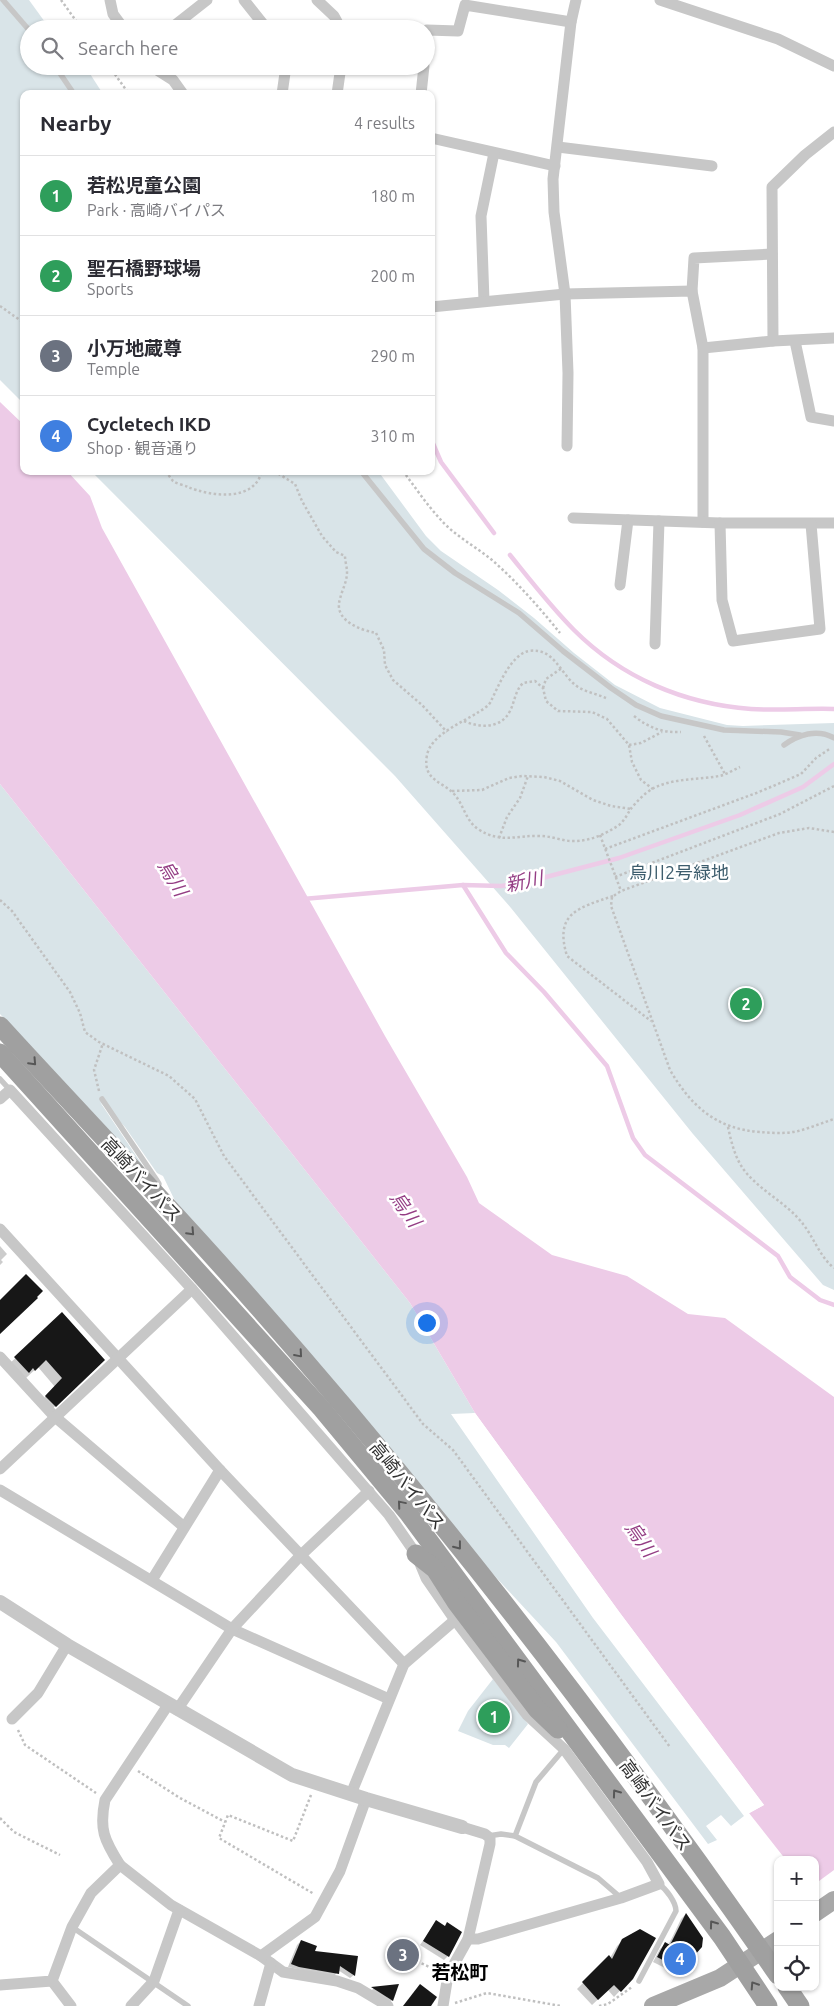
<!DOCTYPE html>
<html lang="en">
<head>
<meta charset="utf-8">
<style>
  :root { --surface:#fff; --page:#f7f7f7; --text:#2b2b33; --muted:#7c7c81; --line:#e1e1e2; --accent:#0f766e }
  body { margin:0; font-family:Ubuntu,"Noto Sans JP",sans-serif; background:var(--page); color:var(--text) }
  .controls { position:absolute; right:15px; bottom:15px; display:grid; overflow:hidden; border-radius:10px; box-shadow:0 1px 4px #0004 }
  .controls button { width:45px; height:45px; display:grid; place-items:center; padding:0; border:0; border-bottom:1px solid var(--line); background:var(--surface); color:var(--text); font:25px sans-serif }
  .you { position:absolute; left:426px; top:1322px; width:18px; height:18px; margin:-12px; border:4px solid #fff; border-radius:50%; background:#1a73e8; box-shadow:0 0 0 8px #1a73e833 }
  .badge { display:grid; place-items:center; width:32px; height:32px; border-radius:50%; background:var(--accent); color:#fff; font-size:16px; font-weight:700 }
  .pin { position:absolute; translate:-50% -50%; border:2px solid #fff; box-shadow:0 1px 5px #0006 }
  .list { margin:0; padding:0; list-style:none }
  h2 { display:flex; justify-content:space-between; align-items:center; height:65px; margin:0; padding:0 20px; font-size:21px }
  h2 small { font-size:16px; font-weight:400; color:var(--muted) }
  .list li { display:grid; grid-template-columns:32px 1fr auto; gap:15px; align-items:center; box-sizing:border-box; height:80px; padding:0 20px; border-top:1px solid var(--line) }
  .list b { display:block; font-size:19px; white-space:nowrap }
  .list p { margin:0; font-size:16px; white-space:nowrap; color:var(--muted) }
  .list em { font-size:16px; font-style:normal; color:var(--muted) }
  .icon { flex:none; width:28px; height:28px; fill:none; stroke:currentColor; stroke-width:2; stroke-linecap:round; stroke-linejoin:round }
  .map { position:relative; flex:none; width:834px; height:2006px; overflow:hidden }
  .search { position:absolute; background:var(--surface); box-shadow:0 1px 4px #0004; left:20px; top:20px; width:415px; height:55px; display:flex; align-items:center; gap:12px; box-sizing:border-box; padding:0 18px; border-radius:28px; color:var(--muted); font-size:19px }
  .panel { position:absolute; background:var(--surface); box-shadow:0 1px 4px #0004; left:20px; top:90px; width:415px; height:385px; border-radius:10px }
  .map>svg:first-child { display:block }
</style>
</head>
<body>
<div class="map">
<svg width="834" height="2006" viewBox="0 0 834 2006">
  <rect width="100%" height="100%" fill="#fff"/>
  <g fill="#d9e4e8">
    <path d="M0,0H29L50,29H29V66H85L103,94H24V404L0,380Z"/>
    <path d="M91,471H378L426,536L441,551L498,590L534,618L574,653L615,685L660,708L727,725L743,726L834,723V1290L823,1285L693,1134L511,908L395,776Z"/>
    <path d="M0,784L410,1303L475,1413L451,1414L593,1618L744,1816L731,1826L721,1815L706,1826L717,1840L708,1844L556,1642L492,1573L177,1205L163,1176L157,1173L125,1127L100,1102L145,1169L0,1014Z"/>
    <path d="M493,1679L528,1724L509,1748L505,1745H493L458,1731L468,1711Z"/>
  </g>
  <path fill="#edcbe7" d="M0,402L24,425V471H67L90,496L102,528L385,1036L467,1177L479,1203L552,1255L627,1276L688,1314L725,1318L834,1397V1918L815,1895V1860H786L749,1813L764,1805L620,1613L475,1413L410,1303L0,784Z"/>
  <g fill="#fff">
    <path d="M472,1413H475L620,1613L764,1805L746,1815L747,1811L760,1804L618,1615Z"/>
    <path d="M834,1870V1921L815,1899V1884Z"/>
  </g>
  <g fill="#0003">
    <path d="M0,1246L7,1254L1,1260L3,1262L0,1265Z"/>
    <path d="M62,1314L95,1368L47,1414L38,1404L55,1387L38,1367L26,1378L7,1366Z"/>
    <path d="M685,1915L693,1955L685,1971L681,1976L653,1962L660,1949L665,1944L668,1946L681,1919Z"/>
    <path d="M433,1926L448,1956L444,1960L420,1945Z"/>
    <path d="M623,1940L632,1978L614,1997L608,1990L592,2005L577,1989L609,1957L610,1958L617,1946Z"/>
    <path d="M301,1941L313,1952L356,1957L354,1975L350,1978L338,1970L334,1977L288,1967L297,1945Z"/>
    <path d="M374,1988L392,2000L389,2004L371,1991Z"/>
  </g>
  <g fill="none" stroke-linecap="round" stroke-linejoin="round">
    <g stroke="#edcbe7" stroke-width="4.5">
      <path d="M431,439L441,462L494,533"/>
      <path d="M510,555C531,581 551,607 574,630C622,678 684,704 751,709C778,711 806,708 834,709"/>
      <path d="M463,885L506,953L544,992L607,1066L633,1138L645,1155L778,1256L790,1277L820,1300L834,1305"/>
      <path d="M303,899L463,885L501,886L523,883L619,858L740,815L803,787L834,764"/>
    </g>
  </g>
  <g fill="#171717">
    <path d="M26,1274L43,1291L37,1297L38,1298L0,1334V1300Z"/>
    <path d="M62,1312L105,1360L56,1407L45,1396L62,1378L46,1360L35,1371L33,1368L29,1373L14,1357Z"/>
    <path d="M686,1913L703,1938L702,1947L694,1956L686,1972L657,1957L665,1942L670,1945Z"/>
    <path d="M436,1920L445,1926L447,1922L462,1932L449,1957L423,1941Z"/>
    <path d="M640,1929L656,1938L633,1979L621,1992L614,1985L598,2000L582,1982L609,1955L612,1959L622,1939Z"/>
    <path d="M301,1940L317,1946L315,1951L358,1956L355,1976L340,1966L339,1974L299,1967L291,1964Z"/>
    <path d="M399,1984L393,2001L371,1987Z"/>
    <path d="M420,1984L437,1997L431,2006H403Z"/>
  </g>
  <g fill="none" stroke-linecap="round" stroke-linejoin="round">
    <g stroke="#c0c0c0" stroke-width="2.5" stroke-dasharray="2.5 2.5" stroke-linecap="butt">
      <path d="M61,0L82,29"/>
      <path d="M109,66L129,94"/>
      <path d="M0,306L24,323"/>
      <path d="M166,471C168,474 171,479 173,481C177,484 184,485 188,487C210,496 254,503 262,471"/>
      <path d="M274,471L295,484L302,501L322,536L336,552L345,556C345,561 347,567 347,572C347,582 342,590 340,599C333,620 360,630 376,633L384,650L385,665L393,680L422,705L447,732"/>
      <path d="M403,471C415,487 427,505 441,520C455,536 475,546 492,560C517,582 539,607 560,633"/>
      <path d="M543,688L546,679L562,668"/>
      <path d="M606,698C597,694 586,692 578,687C560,675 555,647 529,651C511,654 498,687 491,701C489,706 482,710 477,713C461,723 431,735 427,755C422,781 443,781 455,795C464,806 466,821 478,829C501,844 516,835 540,836C550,836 560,840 570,841C588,842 604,835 619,825C624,821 627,815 630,810C635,803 645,793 652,789C672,778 697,780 719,776C726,775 733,770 740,767"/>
      <path d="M634,716C649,728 663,733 681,732"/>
      <path d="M464,721C480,728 501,729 510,711C515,701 515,691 523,683L535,681L543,688L546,701L558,711L592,712L607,719L629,745L632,762L641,780L653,789"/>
      <path d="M704,736L725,774"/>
      <path d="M629,745L641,743L662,732"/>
      <path d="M452,791L482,790L509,778L522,776L544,777L560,781L593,800L611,806L631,809"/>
      <path d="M834,832L809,828L779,833L621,891L612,897L611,906L670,1070C691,1106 716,1129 760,1132C772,1133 785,1134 798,1131C810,1128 822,1123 834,1119"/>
      <path d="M600,835L621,891"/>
      <path d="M499,838L507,817L520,798L528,776"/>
      <path d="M605,849L759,792L801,774L816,758L831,748"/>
      <path d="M615,877L780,814L834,786"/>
      <path d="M613,896C578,908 554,913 567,956L651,1021"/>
      <path d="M0,900L12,911L70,992L80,1013L85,1032L99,1042L169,1076L195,1099L224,1156L423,1424L453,1450L670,1747"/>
      <path d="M99,1091L94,1070L103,1043"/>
      <path d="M728,1127C731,1141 735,1158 744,1170C760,1191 787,1203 803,1224C814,1238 820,1257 834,1268"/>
      <path d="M18,1730L25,1745L96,1793"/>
      <path d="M138,1771L180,1798L225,1822"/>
      <path d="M311,1795L293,1841L228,1815L219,1838L314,1894"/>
      <path d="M0,1818L14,1832L60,1855"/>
      <path d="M408,1957L438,1971"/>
      <path d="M455,2003L487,1993L561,2006"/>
      <path d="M599,2006L608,2004L632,1987"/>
    </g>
    <g stroke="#c7c7c7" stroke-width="5.5">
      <path d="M3,0L29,30"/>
      <path d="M55,66L74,94"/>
      <path d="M361,471L424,549L455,573L519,613L563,651L611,688L636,705L661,716L724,730L781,732L800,735"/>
      <path d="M784,745C798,735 817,728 834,738"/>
      <path d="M0,1079L10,1090"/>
      <path d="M102,1099L156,1179L159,1184L157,1189"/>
      <path d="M488,1836L501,1834L515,1836L598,1878L620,1897"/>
      <path d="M515,1836L536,1782L564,1749"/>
      <path d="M72,1927L188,2006"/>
      <path d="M639,1981L676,1911C676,1902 666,1889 659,1884"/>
    </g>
    <g stroke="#c7c7c7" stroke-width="11">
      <path d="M110,0L113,14L124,29"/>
      <path d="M244,0L267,29"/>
      <path d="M317,0L334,16L341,29"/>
      <path d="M660,0L778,39L834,66"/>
      <path d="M170,29L207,0"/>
      <path d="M426,43L427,30L458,31L465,5L571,22"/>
      <path d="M151,66L173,80L183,94"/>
      <path d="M282,94L286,66"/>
      <path d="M337,94L341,66"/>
      <path d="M421,94L424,66"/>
      <path d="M431,138L555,166"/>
      <path d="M558,147L712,166"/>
      <path d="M692,291L694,258L772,254"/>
      <path d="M484,301L481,216L494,153"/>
      <path d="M431,307L565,294L692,291L703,348V522"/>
      <path d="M773,341L772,187L805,155L834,132"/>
      <path d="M795,341L811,417L834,421"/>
      <path d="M703,348L773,341L834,338"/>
      <path d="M567,446L568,373L565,294L554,212L553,179L571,22L576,0"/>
      <path d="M573,518L720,523H834"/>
      <path d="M720,523L722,600L733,641L820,629L811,524"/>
      <path d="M620,585L628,520"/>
      <path d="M655,644L659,521"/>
      <path d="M0,1099L10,1090L192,1289L389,1515L416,1554L426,1578L455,1620L527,1715L564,1749L647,1862L659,1884L621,1898L478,1939H468"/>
      <path d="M0,1229L220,1470L404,1664"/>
      <path d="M0,1357L54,1416L184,1527"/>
      <path d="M0,1469L192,1289"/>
      <path d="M0,1490L232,1629L389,1699"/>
      <path d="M152,1580L220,1470"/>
      <path d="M177,1710L232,1629L300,1556L369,1491"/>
      <path d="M12,1719L38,1693L67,1645"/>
      <path d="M351,1794L404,1664L455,1620"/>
      <path d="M120,1865L171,1905L261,1956L283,1972L337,1981L358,1988L388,2006"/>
      <path d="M261,1956L315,1917L340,1871L366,1799"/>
      <path d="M52,1981L71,2006"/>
      <path d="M0,1985L52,1981L72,1927L91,1893L120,1865C104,1840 99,1829 105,1800L168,1705"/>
      <path d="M131,2006L154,1981L179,1910"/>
      <path d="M259,2006L271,1963"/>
      <path d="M443,2006L448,1975L468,1939L490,1844V1838L485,1834L462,1827"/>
    </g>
    <path stroke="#c7c7c7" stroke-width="14" d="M0,1602L67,1645L292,1775L366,1799L462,1827"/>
    <g stroke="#a8a8a8" stroke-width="18">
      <path d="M815,1913L834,1900"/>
      <path d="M653,2006L720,1978L778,1940"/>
    </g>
    <g stroke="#a0a0a0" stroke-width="19">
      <path d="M0,1026C75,1108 152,1188 226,1271C425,1493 608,1730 778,1975"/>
      <path d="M0,1053L322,1409L409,1514L722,1937L768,2006"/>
      <path d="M416,1554L435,1569L456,1602L537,1709L558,1729"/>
      <path d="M787,1987L800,2006"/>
    </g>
  </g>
  <defs><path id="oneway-chevron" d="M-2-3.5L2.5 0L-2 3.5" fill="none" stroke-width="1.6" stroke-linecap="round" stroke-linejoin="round" transform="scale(1.25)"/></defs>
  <g stroke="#575757">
    <use href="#oneway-chevron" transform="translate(33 1062) rotate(47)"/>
    <use href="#oneway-chevron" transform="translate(191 1232) rotate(47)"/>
    <use href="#oneway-chevron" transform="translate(299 1354) rotate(49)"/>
    <use href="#oneway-chevron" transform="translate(401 1504) rotate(-130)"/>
    <use href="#oneway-chevron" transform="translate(458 1546) rotate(52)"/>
    <use href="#oneway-chevron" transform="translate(520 1662) rotate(-126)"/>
    <use href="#oneway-chevron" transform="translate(616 1793) rotate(-126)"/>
    <use href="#oneway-chevron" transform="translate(713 1924) rotate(-126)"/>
    <use href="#oneway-chevron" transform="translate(754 1985) rotate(-123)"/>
  </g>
  <g text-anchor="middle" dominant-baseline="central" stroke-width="5" stroke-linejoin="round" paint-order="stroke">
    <g font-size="18" fill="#3d5d6d" stroke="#fff">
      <text x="679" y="872">烏川2号緑地</text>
    </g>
    <g font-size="18" fill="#303030" stroke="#fff">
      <text transform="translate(142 1179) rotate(47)">高崎バイパス</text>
      <text transform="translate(408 1485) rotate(51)">高崎バイパス</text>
      <text transform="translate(656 1805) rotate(54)">高崎バイパス</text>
    </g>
    <g font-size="19" font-style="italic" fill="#943d84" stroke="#fff">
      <text transform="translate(173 878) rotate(59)">烏川</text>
      <text transform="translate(524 881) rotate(-11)">新川</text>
      <text transform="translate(406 1209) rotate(55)">烏川</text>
      <text transform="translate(641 1539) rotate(55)">烏川</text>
    </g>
    <g font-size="19" font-weight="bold" fill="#000" stroke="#fff">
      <text x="460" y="1972">若松町</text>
    </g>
  </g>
</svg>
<div class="controls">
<button>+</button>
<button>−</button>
<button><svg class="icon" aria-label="locate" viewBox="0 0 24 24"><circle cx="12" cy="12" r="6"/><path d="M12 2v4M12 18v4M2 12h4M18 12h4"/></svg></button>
</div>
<div class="you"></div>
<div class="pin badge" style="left:494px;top:1717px;background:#2e9e5b">1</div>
<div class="pin badge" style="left:746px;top:1004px;background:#2e9e5b">2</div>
<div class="pin badge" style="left:403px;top:1955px;background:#6b7280">3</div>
<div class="pin badge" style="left:680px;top:1959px;background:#3f7fe0">4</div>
<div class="search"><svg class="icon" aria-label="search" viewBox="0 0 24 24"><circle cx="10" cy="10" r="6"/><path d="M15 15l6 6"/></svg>Search here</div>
<section class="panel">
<h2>Nearby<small>4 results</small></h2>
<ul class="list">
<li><span class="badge" style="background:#2e9e5b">1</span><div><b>若松児童公園</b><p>Park · 高崎バイパス</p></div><em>180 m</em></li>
<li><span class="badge" style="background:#2e9e5b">2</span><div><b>聖石橋野球場</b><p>Sports</p></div><em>200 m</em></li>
<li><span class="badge" style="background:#6b7280">3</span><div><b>小万地蔵尊</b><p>Temple</p></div><em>290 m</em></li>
<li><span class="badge" style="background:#3f7fe0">4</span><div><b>Cycletech IKD</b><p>Shop · 観音通り</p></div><em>310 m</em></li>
</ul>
</section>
</div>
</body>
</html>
